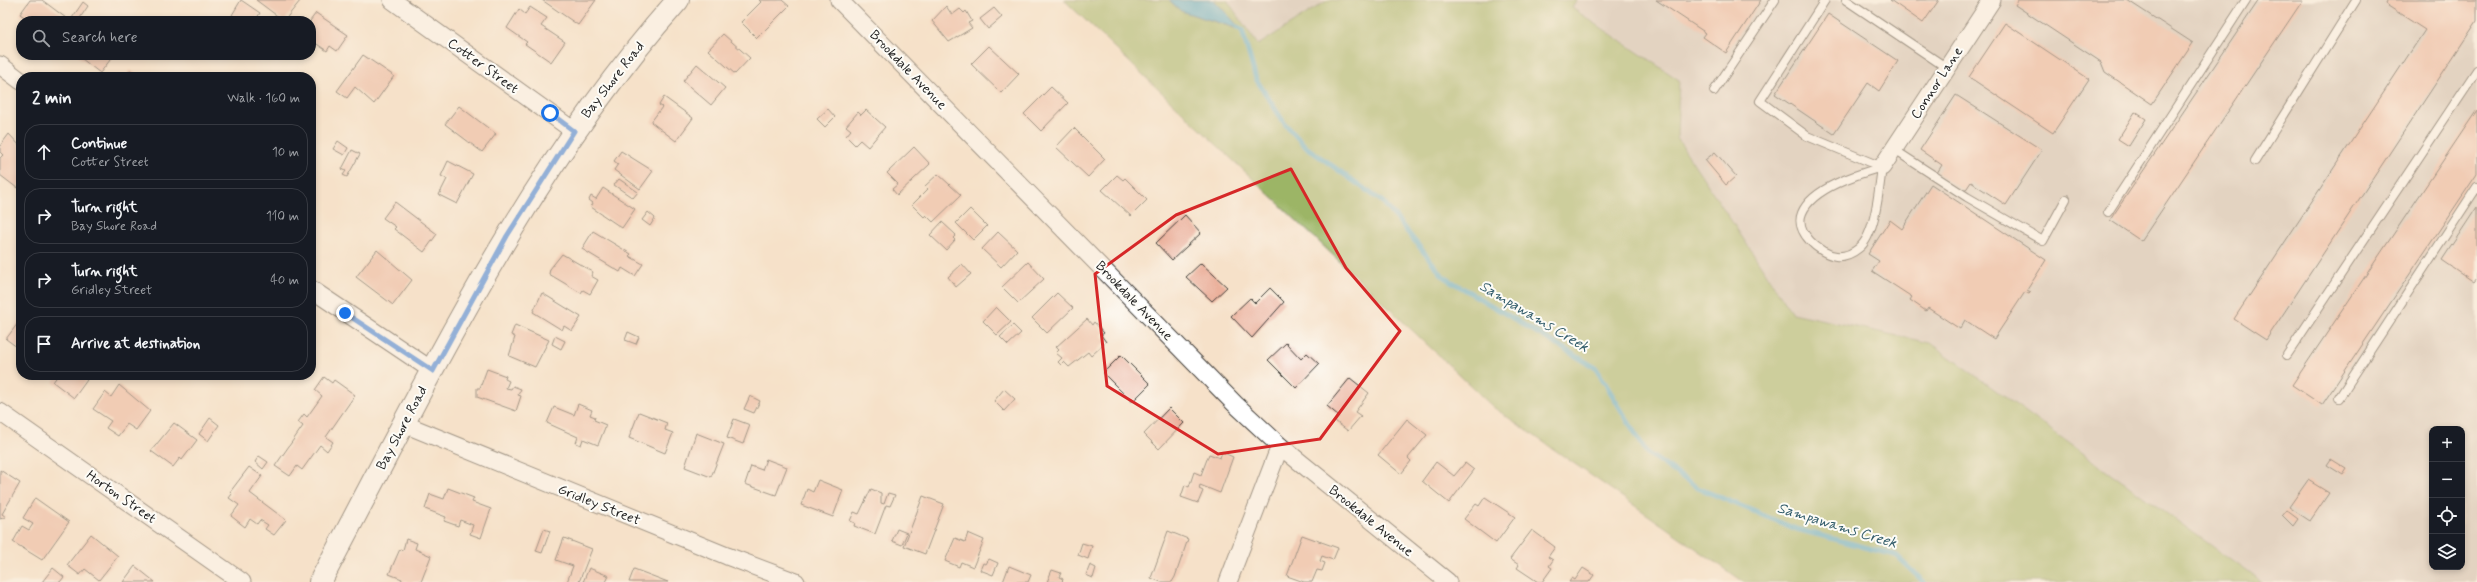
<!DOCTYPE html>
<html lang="en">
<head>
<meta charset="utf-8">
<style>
  :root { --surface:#171b24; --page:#20242c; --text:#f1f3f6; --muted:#9ea1a6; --line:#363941 }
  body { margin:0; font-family:Mynerve,sans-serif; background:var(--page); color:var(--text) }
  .controls { position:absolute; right:12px; bottom:12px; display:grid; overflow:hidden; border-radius:8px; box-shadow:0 2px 6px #0003 }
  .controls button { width:36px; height:36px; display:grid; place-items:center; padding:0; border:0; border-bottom:1px solid var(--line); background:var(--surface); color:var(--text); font:20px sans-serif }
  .stop { position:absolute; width:12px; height:12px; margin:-9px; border:3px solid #1a73e8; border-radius:50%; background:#fff }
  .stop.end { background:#1a73e8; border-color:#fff; box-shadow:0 1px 4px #0008 }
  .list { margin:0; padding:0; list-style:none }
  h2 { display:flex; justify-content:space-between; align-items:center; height:52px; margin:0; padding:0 16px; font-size:17px }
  h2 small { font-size:13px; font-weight:400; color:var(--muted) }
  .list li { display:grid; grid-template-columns:26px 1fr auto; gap:12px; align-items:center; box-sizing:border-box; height:56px; margin:0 8px 8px; padding:0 8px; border:1px solid var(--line); border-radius:16px }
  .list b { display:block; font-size:15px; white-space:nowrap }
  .list p { margin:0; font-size:13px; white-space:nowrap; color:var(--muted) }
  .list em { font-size:13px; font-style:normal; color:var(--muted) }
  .icon { flex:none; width:22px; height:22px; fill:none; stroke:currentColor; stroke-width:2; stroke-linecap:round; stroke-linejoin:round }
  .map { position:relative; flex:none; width:2477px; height:582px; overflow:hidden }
  .search { position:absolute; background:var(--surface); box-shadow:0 2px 6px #0003; left:16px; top:16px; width:300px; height:44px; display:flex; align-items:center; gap:10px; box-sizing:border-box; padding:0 14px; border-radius:16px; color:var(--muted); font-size:15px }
  .panel { position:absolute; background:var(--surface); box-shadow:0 2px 6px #0003; left:16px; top:72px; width:300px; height:308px; border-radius:16px }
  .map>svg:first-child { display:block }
</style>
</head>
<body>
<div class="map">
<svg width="2477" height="582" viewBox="0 0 2477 582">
  <rect width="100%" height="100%" fill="#fdfcf7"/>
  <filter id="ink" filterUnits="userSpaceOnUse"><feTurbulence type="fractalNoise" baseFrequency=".025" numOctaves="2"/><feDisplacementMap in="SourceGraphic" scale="8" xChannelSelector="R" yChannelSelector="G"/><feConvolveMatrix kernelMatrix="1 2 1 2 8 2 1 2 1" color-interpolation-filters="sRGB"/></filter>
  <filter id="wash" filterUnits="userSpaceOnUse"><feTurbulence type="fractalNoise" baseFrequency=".012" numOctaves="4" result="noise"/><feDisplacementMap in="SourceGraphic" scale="16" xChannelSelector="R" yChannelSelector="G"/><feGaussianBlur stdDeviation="0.9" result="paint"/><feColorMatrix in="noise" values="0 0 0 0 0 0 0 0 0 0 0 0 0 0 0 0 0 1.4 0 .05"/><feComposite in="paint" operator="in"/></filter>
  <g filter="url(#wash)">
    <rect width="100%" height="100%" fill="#f6e1c9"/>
    <g fill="#cdc2b9" fill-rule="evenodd">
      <path d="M1227,0H1328L1258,45Z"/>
      <path d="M1577,0H2477V582H2262L1930,343L1792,313L1677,138L1679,80L1572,8ZM2432,429H2462V567H2432Z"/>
    </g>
    <path fill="#9cb566" stroke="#5c6841" d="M1064,0H1169L1181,11L1241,30L1214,0H1227L1258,45L1328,0H1577L1572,8L1679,80L1677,138L1792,313L1930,343L2262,582H1744L1493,407Z"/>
    <path fill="#4daacb" stroke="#346374" d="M1169,0H1214L1242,30L1181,11Z"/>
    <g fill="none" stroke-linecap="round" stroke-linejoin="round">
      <path stroke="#4daacb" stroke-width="5" d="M1237,28L1242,30L1256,79L1285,124L1306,147L1383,202L1444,277L1596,368L1647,453L1698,488L1796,529L1895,555L1924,582"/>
    </g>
    <g id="blocks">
      <g fill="#ebb19c">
        <path d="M30,0H42L66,18L64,21H30L20,14Z"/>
        <path d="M241,0L260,13L255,21H241L232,15Z"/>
        <path d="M256,0H299L300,1L284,21Z"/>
        <path d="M542,0H596L578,25Z"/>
        <path d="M759,0H782L789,6L757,38L741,22L761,2Z"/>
        <path d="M1656,0H1761L1726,53L1703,37L1706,33Z"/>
        <path d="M1890,0H1939L1923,23Z"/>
        <path d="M2018,0H2127L2193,43L2152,104L2105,72L2101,62L2015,5Z"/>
        <path d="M2259,0H2303L2141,241L2110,220Z"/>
        <path d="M2387,0H2477V21L2266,340L2234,319L2425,30L2385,4Z"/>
        <path d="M83,2L88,6L78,21H70Z"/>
        <path d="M946,6L952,15L960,9L964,13L966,11L972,21L968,23L972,28L949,42L932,21Z"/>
        <path d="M530,7L547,18L541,26L565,42L551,62L525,44L527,42L507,28L519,9L525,14Z"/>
        <path d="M994,8L1002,17L988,29L980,19Z"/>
        <path d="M316,13L348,35L337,51L330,46L327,51L311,40L310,21Z"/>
        <path d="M1828,14L1898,61L1879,91L1868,83L1834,134L1775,94Z"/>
        <path d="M2005,23L2089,79L2053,133L1969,77Z"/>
        <path d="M723,34L750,58L735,74L708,50Z"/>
        <path d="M989,46L1019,74L1001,93L971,64Z"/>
        <path d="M77,55H114L100,73Z"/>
        <path d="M363,55L394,76L374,104L355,87L347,98L337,91Z"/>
        <path d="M697,64L725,88L711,105L683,81Z"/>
        <path d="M130,70L141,77H126Z"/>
        <path d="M1051,87L1068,103L1041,131L1024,114Z"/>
        <path d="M1956,95L2042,150L2006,205L1971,182L1965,191L1937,173L1942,165L1920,150Z"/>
        <path d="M664,97L693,118L676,141L651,122L662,107L659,105Z"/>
        <path d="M459,106L496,134L482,152L445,124Z"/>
        <path d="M828,109L835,117L825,127L817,119Z"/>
        <path d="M866,110L885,127L868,147L860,140L855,145L846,136L851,130L846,126L858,112L861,115Z"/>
        <path d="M2477,110V174L2322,405L2292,385Z"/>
        <path d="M2135,112L2146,119L2129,146L2118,139Z"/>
        <path d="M1074,128L1105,159L1088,177L1056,147Z"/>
        <path d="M9,134L21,147V183L17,188L0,175V158L3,155L0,152V146Z"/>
        <path d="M338,141L348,148L344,155L333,149Z"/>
        <path d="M914,147L930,164L897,195L892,189L898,184L887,173Z"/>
        <path d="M352,150L360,154L347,177L343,175L346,171L342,169Z"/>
        <path d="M621,151L653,171L640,189L614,170L618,164L614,161Z"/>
        <path d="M1715,152L1736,176L1726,185L1705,160Z"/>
        <path d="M448,161L473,174L457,204L439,195L447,179L441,176Z"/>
        <path d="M938,174L961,195L933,222L926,215L924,217L912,205L928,189L925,186Z"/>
        <path d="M1117,175L1123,180L1125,178L1147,200L1131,216L1102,190Z"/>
        <path d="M619,179L638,192L633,198L614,185Z"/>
        <path d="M1931,184L2046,260L2027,290L2031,292L2029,294L2025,292L1994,339L1965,320L1960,329L1928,308L1926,311L1910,300L1912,297L1872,271L1879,261L1868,254L1890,220L1902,229Z"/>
        <path d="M603,188L635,209L622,228L591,207L593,203L589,200L591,196L596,199Z"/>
        <path d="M395,202L437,234L424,252L394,229L396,227L383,218Z"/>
        <path d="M2477,207V278L2474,282L2442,260Z"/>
        <path d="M970,209L987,226L973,240L956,223Z"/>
        <path d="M648,212L655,218L650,226L642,220Z"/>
        <path d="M1185,215L1201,233L1172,260L1156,243Z"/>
        <path d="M942,222L956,235L953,238L955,240L946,250L930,235Z"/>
        <path d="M593,231L631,254L629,256L643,264L635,276L622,268L620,272L582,249Z"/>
        <path d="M998,232L1017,250L1001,267L982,249Z"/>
        <path d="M377,250L412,280L393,305L356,277Z"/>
        <path d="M562,254L593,272L591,276L598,280L590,294L583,290L581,293L549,274L550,269Z"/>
        <path d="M1028,262L1044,279L1018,303L1002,287Z"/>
        <path d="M1201,263L1227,287L1212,301L1186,277Z"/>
        <path d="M962,264L971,274L956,287L948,277Z"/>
        <path d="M1270,288L1284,302L1252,338L1231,316L1250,298L1255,303Z"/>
        <path d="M542,293L581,317L572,331L564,326L562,330L533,312Z"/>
        <path d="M1057,293L1073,308L1047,333L1032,318Z"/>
        <path d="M996,307L1011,322L997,335L983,321Z"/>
        <path d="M21,319V350L6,339Z"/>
        <path d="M1087,319L1092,325L1094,322L1104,333L1101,335L1106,342L1091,356L1088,352L1069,367L1064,362L1061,365L1058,362L1062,358L1056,353L1059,350L1056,347Z"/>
        <path d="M515,325L549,340L535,367L509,356L515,337L511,335Z"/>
        <path d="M1013,325L1021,333L1008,345L1000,337Z"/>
        <path d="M628,332L639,337L636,344L625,340Z"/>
        <path d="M555,336L565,341L561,349L552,344Z"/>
        <path d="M1286,343L1301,359L1307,353L1319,364L1296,388L1268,360Z"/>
        <path d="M1121,355L1150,384L1132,402L1103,373Z"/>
        <path d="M487,369L506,376L505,379L509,381L506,388L511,389L513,386L521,389L518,395L521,396L516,411L477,397V388H480Z"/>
        <path d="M58,375H86L84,378L87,380L74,398L53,382Z"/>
        <path d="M324,377L332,383L334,380L355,395L326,437L333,442L327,451L320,445L302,470L297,466L290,476L275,466L303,426L298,422L304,414L307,417L322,396L315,390Z"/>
        <path d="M1350,378L1369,393L1355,412L1361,416L1348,431L1335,421L1339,416L1327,406Z"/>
        <path d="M119,385L150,411L136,430L127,424L118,436L106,428L111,421L93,409L105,392L111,397Z"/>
        <path d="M1004,389L1015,399L1004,411L994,401Z"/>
        <path d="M750,396L760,401L754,413L744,409Z"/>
        <path d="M578,404L592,410L590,415L595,417L594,420L606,425L598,445L583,439L581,445L576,443L578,437L547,423L554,407L574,415Z"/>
        <path d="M1169,408L1184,423L1159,449L1144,434Z"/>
        <path d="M639,412L667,423L665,430L673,433L665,453L629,438Z"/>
        <path d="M210,418L219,425L208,441L199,434Z"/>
        <path d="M734,419L750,425L743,444L727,438Z"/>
        <path d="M1407,419L1427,435L1408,458L1411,461L1401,474L1378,455Z"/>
        <path d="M174,423L197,440L182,460L180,458L173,467L151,451Z"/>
        <path d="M696,433L724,444L711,477L685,467Z"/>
        <path d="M1222,452L1233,457L1220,493L1200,485L1199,489L1203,491L1198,503L1181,497L1185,485L1189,487L1194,472L1201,475L1209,454L1220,458Z"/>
        <path d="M259,456L268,462L263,469L255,462Z"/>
        <path d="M766,459L787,467L776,495L745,484L751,466L762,470Z"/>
        <path d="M2331,459L2347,469L2343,475L2327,465Z"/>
        <path d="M1436,462L1454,476L1465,463L1474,470L1449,503L1422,481Z"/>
        <path d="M249,467L262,476L250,493L286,520L274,535L265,529L268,525L260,520L257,524L250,519L245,527L231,516L239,505L229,498L232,494L230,492Z"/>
        <path d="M0,470L20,483L2,514L6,517L0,519Z"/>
        <path d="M818,480L843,490L833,517L801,505L807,489L813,492Z"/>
        <path d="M2308,480L2329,493L2310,521L2289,507Z"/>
        <path d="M448,488L474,498L472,502L491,509L481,538L470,534L473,525L460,520L458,526L444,521L446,517L425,509L430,494L444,499Z"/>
        <path d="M871,489L881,493V503L884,504L888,493L895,495L890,506L886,505L875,534L854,526L855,523L850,521L854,512L859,514Z"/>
        <path d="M923,496L944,504L925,554L904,546Z"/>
        <path d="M1485,497L1515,517L1496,543L1464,519L1476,504L1479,506Z"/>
        <path d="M35,498L69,522L42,560L13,542L22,526L29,530L33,524L23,518Z"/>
        <path d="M2286,510L2298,519L2293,526L2282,515Z"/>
        <path d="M544,529L550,531L542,553L536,551Z"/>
        <path d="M897,529L907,533L902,545L892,541Z"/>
        <path d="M1532,530L1555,547L1548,557L1553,560L1549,566L1552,568L1542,582H1538L1517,568L1519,565L1510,559Z"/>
        <path d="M1168,531L1188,539L1175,577L1172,582H1161L1151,578Z"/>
        <path d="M968,533L984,540L973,567L961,562L959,567L945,561L955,538L965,542Z"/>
        <path d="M91,534L118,556L99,580L85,569L80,575L67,565Z"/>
        <path d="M1302,535L1338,548L1333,560L1322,556L1320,561L1325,563L1322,571L1317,570L1312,582H1304L1287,576Z"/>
        <path d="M564,538L592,549L579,582H567L573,566L556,560Z"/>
        <path d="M406,539L417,543L415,549L431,556L421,582H401L402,579L389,574L400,549L403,550Z"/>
        <path d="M1082,543L1092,546L1088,559L1078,555Z"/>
        <path d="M989,559L998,563L993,575L980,570L983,563L986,564Z"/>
        <path d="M1090,565L1096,568L1093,578L1086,575Z"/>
        <path d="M135,566L155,582H123Z"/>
        <path d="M1009,566L1031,575L1028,582H1003Z"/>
        <path d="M53,568L64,577L60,582H42Z"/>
        <path d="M589,568L609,576L606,582H583Z"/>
        <path d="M1583,568L1594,575L1589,582H1569L1572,578L1575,580Z"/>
        <path d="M634,569L668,582H629Z"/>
        <path d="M1052,570L1061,573L1059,577L1063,579L1062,582H1047Z"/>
      </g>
    </g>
  </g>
  <g filter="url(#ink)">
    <use href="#blocks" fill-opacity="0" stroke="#3d3a36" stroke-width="1"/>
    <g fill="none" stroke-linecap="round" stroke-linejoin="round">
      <g stroke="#3d3a36" stroke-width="10">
        <g id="service">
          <path d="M1825,0L1760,101L1807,136L1882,167"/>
          <path d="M1846,0L1947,68"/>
          <path d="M1714,91L1775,0"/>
          <path d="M1893,149L1967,197L2043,241L2066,199"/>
          <path d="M2255,161L2356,0"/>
          <path d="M1882,167C1879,188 1876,234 1859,248C1853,253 1844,257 1836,256C1820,254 1794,232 1802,213C1812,188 1858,174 1882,167Z"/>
          <path d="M2108,212L2246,0"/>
          <path d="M2287,355L2477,70"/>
          <path d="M2339,398L2477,187"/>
        </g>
      </g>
      <g stroke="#3d3a36" stroke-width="19">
        <g id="minor">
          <path d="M392,0L574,131"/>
          <path d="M839,0L1235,404L1280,446L1448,582"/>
          <path d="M0,65L21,81"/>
          <path d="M1882,167L1992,0"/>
          <path d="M311,289L433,371"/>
          <path d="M0,412L242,582"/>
          <path d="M404,424L727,556L796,582"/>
          <path d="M1228,582L1280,446"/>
        </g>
      </g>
      <g stroke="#3d3a36" stroke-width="24">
        <path id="secondary" d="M320,582C428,380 525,172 678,0"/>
      </g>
      <use href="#service" stroke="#fff" stroke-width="8"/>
      <use href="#minor" stroke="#fff" stroke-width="17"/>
      <use href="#secondary" stroke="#fff" stroke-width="22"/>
    </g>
  </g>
  <g fill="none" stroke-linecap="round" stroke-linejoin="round" filter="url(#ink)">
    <path stroke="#1a73e8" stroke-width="5" d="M345,313L433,371L507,236L574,131L550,113"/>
  </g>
  <path d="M0 0H2477V582H0ZM1291,169L1346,268L1400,331L1320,439L1218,454L1107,386L1095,274L1176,215Z" fill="#f6e1c9" fill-opacity=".55" fill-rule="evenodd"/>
  <path fill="none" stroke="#d62828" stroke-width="3" stroke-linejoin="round" d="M1291,169L1346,268L1400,331L1320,439L1218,454L1107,386L1095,274L1176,215Z"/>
  <g text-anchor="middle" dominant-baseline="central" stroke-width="4" stroke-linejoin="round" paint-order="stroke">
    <g font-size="14" fill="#1c1c1c" stroke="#fdfcf7">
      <text transform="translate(483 66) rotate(36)">Cotter Street</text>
      <text transform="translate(908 70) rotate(46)">Brookdale Avenue</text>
      <text transform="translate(613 80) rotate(-52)">Bay Shore Road</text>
      <text transform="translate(1937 83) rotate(-57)">Connor Lane</text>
      <text transform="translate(1134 301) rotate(46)">Brookdale Avenue</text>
      <text transform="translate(402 428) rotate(-62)">Bay Shore Road</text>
      <text transform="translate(121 497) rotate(35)">Horton Street</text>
      <text transform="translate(599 505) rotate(22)">Gridley Street</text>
      <text transform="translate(1371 521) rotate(39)">Brookdale Avenue</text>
    </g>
    <g font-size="15" font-style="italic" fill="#325c6b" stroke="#fdfcf7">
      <text transform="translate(1534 317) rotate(31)">Sampawams Creek</text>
      <text transform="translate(1837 526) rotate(17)">Sampawams Creek</text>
    </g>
  </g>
</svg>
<div class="controls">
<button>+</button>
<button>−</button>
<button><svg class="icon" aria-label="locate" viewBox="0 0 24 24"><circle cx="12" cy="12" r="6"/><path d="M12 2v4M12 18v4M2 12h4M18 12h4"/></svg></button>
<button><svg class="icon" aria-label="layers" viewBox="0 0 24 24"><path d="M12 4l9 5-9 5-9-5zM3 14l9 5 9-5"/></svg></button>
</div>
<div class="stop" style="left:550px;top:113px"></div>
<div class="stop end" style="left:345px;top:313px"></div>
<div class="search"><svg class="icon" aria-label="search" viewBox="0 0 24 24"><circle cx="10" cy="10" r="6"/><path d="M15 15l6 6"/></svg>Search here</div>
<section class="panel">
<h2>2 min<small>Walk · 160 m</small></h2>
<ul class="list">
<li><svg class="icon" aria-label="ahead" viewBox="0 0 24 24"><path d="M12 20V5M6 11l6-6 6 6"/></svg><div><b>Continue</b><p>Cotter Street</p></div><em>10 m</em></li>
<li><svg class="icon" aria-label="right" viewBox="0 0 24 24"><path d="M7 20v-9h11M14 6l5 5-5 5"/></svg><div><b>Turn right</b><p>Bay Shore Road</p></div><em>110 m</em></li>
<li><svg class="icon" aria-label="right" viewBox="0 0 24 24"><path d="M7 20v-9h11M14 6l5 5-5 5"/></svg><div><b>Turn right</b><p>Gridley Street</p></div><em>40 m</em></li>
<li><svg class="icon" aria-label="arrive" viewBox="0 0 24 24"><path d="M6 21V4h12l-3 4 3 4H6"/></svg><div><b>Arrive at destination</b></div></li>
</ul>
</section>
</div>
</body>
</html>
